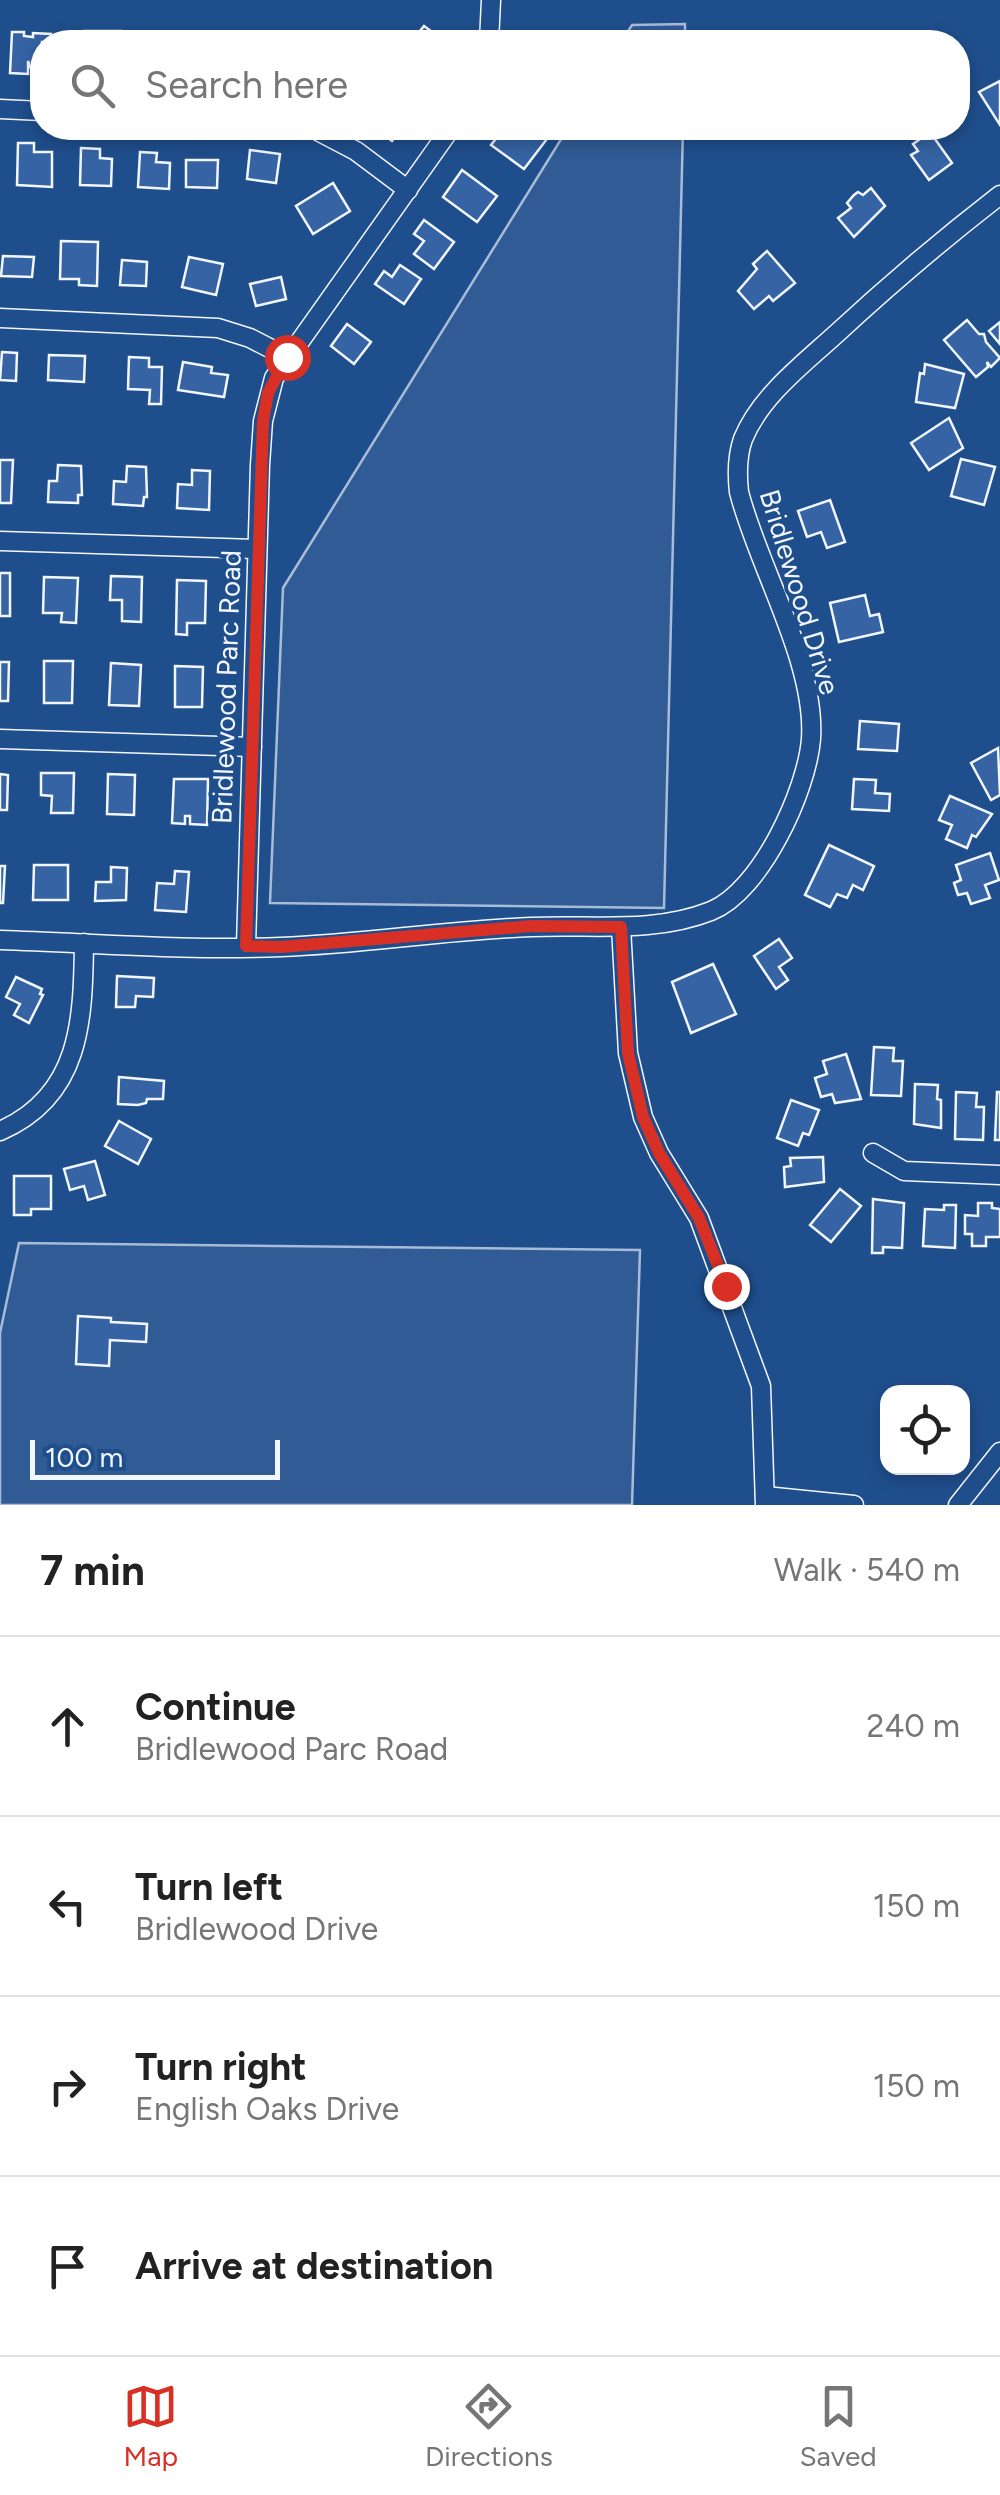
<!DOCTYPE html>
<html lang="en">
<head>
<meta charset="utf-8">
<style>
  :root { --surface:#fff; --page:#f2f2f2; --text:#222; --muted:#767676; --line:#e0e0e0; --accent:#d93025 }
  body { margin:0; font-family:Figtree,sans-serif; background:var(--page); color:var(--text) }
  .controls { position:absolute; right:30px; bottom:30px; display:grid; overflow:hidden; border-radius:20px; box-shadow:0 5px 15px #0003 }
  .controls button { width:90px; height:90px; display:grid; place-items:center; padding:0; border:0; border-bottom:2px solid var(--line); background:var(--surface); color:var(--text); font:50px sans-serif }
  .scale { position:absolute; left:30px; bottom:25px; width:250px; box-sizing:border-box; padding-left:10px; border:5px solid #f2f6ff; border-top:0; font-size:28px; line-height:35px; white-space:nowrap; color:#f2f6ff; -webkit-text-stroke:8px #1f4e8c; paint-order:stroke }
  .stop { position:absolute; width:30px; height:30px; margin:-22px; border:8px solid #d93025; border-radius:50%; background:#fff }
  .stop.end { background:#d93025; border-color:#fff; box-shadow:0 2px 10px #0008 }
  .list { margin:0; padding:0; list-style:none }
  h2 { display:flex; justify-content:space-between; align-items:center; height:130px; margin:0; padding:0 40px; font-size:42px }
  h2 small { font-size:32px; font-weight:400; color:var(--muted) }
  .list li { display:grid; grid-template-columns:65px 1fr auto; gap:30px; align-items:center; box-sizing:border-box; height:180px; padding:0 40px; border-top:2px solid var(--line) }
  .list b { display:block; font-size:38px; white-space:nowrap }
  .list p { margin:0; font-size:32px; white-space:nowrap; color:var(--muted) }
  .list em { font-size:32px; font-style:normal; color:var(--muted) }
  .icon { flex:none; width:55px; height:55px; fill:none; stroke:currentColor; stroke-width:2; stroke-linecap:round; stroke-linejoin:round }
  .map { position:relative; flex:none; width:1000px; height:1505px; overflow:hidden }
  .search { position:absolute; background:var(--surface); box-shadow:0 5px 15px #0003; left:30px; right:30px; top:30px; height:110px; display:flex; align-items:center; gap:25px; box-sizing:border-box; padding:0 35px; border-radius:40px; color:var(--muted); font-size:38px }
  .sheet { height:850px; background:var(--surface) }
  nav { display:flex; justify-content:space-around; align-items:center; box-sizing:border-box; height:140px; border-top:2px solid var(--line); background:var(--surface); font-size:28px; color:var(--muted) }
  nav a { display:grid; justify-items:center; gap:5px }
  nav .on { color:var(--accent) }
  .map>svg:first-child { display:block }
</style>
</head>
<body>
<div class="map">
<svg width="1000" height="1505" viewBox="0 0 1000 1505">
  <rect width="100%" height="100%" fill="#1f4e8c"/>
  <g fill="#305b95" stroke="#a8bbd7" stroke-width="2.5">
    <path d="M685,24V42H621L632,25Z"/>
    <path d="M568,128H683L664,908L270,903L283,588Z"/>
    <path d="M19,1243L640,1250L632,1505H0V1333Z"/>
  </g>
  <g fill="#3563a3" stroke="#f2f6ff" stroke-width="2.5">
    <path d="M424,26L446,42H411Z"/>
    <rect x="84" y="31" width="37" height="11"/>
    <path d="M12,32H24V36L33,37V33L51,34L50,42H42V68L30,67L28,61V74L10,73Z"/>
    <path d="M157,38L201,40V42H157Z"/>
    <path d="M1000,81V125L979,92Z"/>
    <path d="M375,128H402L392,141Z"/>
    <path d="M513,128H541L550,135L524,169L491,145L502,131L507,135Z"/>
    <path d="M930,132L952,163L929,180L911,155L918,151L913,144Z"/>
    <path d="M18,143H34V152H52V187L17,185Z"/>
    <path d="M81,148L100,149V158L112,159L111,186L80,185Z"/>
    <path d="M250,150L280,154L276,183L247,179Z"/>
    <path d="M140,152L157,153L156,162L170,163L169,189L138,187Z"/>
    <path d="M186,160H218L217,188L186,187Z"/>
    <path d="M462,170L497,196L477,222L443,197Z"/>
    <path d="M333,183L350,211L313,234L296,206Z"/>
    <path d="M871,188L885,206L854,237L838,218L851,208L847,203L854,195L858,192L863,195Z"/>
    <path d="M424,220L454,242L434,269L414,254L424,241L414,234Z"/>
    <path d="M61,241L98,242L97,286L79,285V279H60Z"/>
    <path d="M767,251L795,283L773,301L769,296L754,309L738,291L757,269L753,264Z"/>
    <path d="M3,256L34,257L32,277L1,276Z"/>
    <path d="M189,257L223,264L216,295L182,287Z"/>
    <path d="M122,260L147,262L146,286L120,285Z"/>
    <path d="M400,265L421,279L404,304L375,284L384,271L392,277Z"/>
    <path d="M281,277L286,299L256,306L250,284Z"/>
    <path d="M967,320L979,334H984L986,342L1000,358L991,367L987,362L988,367L976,377L944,340Z"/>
    <path d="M1000,322V344L989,331Z"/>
    <path d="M347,324L371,342L354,364L331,346Z"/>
    <path d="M2,352L17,353L16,381L0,380Z"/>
    <path d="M49,355L85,356L84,382L48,380Z"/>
    <path d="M129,357L149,358V367H162L161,404H149L150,390L128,389Z"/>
    <path d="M183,362L212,367L211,373L228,375L224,397L178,390Z"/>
    <path d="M925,364L964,374L955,408L916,402L920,373L924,374Z"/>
    <path d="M949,418L963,448L929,470L911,443Z"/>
    <path d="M961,459L995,467L984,505L951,496Z"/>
    <path d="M0,460H13L11,503H0Z"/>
    <path d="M58,465L81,466L82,495H78V503L48,502L49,481H57Z"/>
    <path d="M127,466L146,467L147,497H144L143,506L113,504L114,481L126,482Z"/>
    <path d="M192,470L210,471L209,510L177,508L178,484L192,485Z"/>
    <path d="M830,500L845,542L827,548L821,532L807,537L798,511Z"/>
    <rect x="0" y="573" width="10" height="43"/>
    <path d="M111,576L142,577L141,622L122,621V600H110Z"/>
    <path d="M44,577L78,578L76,623L61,622L62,613H43Z"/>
    <path d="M177,580L206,581L205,623H187V635L176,634Z"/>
    <path d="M865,595L870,616L879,614L883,632L839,642L830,603Z"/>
    <path d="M44,661H73L72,703H44Z"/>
    <path d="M0,662H9L8,701H0Z"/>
    <path d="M111,663L141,665L139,706L109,705Z"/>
    <path d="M175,666L203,667L202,707H175Z"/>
    <path d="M860,721L899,724L897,751L858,749Z"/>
    <path d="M998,748L1000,795L991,800L971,763Z"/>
    <path d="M41,773H74L73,813H51L52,796L41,795Z"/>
    <path d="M0,774L8,775L7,810H0Z"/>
    <path d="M108,774L135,775L134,815L107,814Z"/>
    <path d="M174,779H208L207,825L190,824V816H185V824L172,823Z"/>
    <path d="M854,779L876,780L875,793L890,794L889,811L852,809Z"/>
    <path d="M950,796L992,814L976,837L972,835L967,848L946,839L952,825L939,820Z"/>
    <path d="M829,845L874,866L863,890L853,885L847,898L837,894L830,907L805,895Z"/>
    <path d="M990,853L999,880L985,885L990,898L971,904L967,893L958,895L954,883L961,880L956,865Z"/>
    <path d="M34,865H68V900H33Z"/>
    <path d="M0,866H5L3,903H0Z"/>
    <path d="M111,867L127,868L126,900L95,901L96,882H111Z"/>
    <path d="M175,871L189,872L186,912L155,910L157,883L174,884Z"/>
    <path d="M779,939L792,958L779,967L788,980L776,989L754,956Z"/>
    <path d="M713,964L736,1014L691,1033L672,982Z"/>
    <path d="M117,976L154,978L153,997L136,996L135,1007H116Z"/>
    <path d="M16,977L42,989L40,994L43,995L29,1023L14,1015L20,1004L6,997Z"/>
    <path d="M874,1047L894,1048L893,1061H903L901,1096L871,1095Z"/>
    <path d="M846,1054L861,1099L835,1103L832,1094L821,1097L815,1078L827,1074L823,1061Z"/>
    <path d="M119,1077L164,1081L163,1099H147L146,1103L138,1105L118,1104Z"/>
    <path d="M915,1084L938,1085L937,1099L941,1100V1128L914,1124Z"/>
    <path d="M956,1092L977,1093L976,1107H984L983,1140L955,1139Z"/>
    <path d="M997,1092H1000V1140H995Z"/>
    <path d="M791,1100L819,1110L809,1135L803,1133L798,1146L777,1138Z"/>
    <path d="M119,1121L151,1139L138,1164L105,1146Z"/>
    <path d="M823,1157L824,1182L785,1187L784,1167L791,1166L790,1158Z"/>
    <path d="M95,1161L105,1195L88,1200L84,1186L70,1190L64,1169Z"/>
    <path d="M14,1176H51V1209H31V1215H14Z"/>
    <path d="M840,1189L861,1206L831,1242L810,1225Z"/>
    <path d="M873,1199L904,1203L902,1248L883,1247V1253H872Z"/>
    <path d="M978,1203H992V1208L1000,1209V1237H986V1246H972V1234H965V1215L978,1216Z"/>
    <path d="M944,1205H956L955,1248L923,1246L925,1209L944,1210Z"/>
    <path d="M78,1316L111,1318V1322L147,1324L146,1342L110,1340L109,1366L76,1364Z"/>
  </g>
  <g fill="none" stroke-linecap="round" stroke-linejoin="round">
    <g stroke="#f2f6ff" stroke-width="21">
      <g id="minor">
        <path d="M489,42L491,0"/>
        <path d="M0,109L42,111"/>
        <path d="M312,128L356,151L408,190"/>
        <path d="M0,318L218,328L250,338L287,357"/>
        <path d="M0,541L257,549"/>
        <path d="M0,739L252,747"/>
        <path d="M621,927L628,1053L643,1117L659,1153L699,1218L761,1386L765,1505"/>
        <path d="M0,940C93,943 188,951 281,947C364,944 447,930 531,927C591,924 653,934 711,911C761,891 807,790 811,739C816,662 758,567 739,492C737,474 737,456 743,439C760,397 803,364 835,335C888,286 943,239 1000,195"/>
        <path d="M246,946L260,465L263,421L274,378L451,128"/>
        <path d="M0,1131C81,1096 83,1020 84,943"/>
        <path d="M873,1153L904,1171L1000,1175"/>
        <path d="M765,1496L854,1505"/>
        <path d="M958,1505L1000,1452"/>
      </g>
    </g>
    <use href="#minor" stroke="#1f4e8c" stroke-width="18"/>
  </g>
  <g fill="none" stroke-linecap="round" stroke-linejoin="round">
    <path stroke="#d93025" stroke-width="12" d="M287,357L268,393L263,421L246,946L281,947L532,926L621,927L628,1053L643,1117L659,1153L699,1218L726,1286"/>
  </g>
  <g text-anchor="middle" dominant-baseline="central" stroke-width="8" stroke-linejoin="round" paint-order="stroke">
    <g font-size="28" fill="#f2f6ff" stroke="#1f4e8c">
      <text transform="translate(800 592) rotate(73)">Bridlewood Drive</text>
      <text transform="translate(226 687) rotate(-88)">Bridlewood Parc Road</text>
    </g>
  </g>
</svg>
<div class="controls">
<button><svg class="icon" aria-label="locate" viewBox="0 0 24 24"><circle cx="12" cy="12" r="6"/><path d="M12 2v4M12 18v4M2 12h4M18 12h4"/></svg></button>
</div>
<div class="scale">100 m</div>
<div class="stop" style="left:287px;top:357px"></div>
<div class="stop end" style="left:726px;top:1286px"></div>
<div class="search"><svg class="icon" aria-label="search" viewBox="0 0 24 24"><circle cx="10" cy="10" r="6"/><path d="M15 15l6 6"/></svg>Search here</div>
</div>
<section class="sheet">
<h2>7 min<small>Walk · 540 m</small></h2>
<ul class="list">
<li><svg class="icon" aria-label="ahead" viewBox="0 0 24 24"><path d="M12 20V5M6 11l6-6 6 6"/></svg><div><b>Continue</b><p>Bridlewood Parc Road</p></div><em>240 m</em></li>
<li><svg class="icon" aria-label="left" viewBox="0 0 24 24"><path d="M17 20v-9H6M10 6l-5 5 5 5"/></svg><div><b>Turn left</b><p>Bridlewood Drive</p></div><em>150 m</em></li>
<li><svg class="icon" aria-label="right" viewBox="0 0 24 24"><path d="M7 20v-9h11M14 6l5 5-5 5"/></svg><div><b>Turn right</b><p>English Oaks Drive</p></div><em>150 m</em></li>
<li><svg class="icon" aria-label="arrive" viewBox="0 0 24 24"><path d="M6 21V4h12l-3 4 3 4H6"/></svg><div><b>Arrive at destination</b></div></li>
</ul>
</section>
<nav>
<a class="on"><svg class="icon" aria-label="map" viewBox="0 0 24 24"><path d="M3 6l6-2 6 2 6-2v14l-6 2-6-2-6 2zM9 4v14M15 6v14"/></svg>Map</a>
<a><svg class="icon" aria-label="directions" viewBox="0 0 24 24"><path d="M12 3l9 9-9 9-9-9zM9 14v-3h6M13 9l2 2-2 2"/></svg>Directions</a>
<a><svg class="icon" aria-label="saved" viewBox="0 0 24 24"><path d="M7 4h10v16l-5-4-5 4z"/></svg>Saved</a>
</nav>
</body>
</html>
